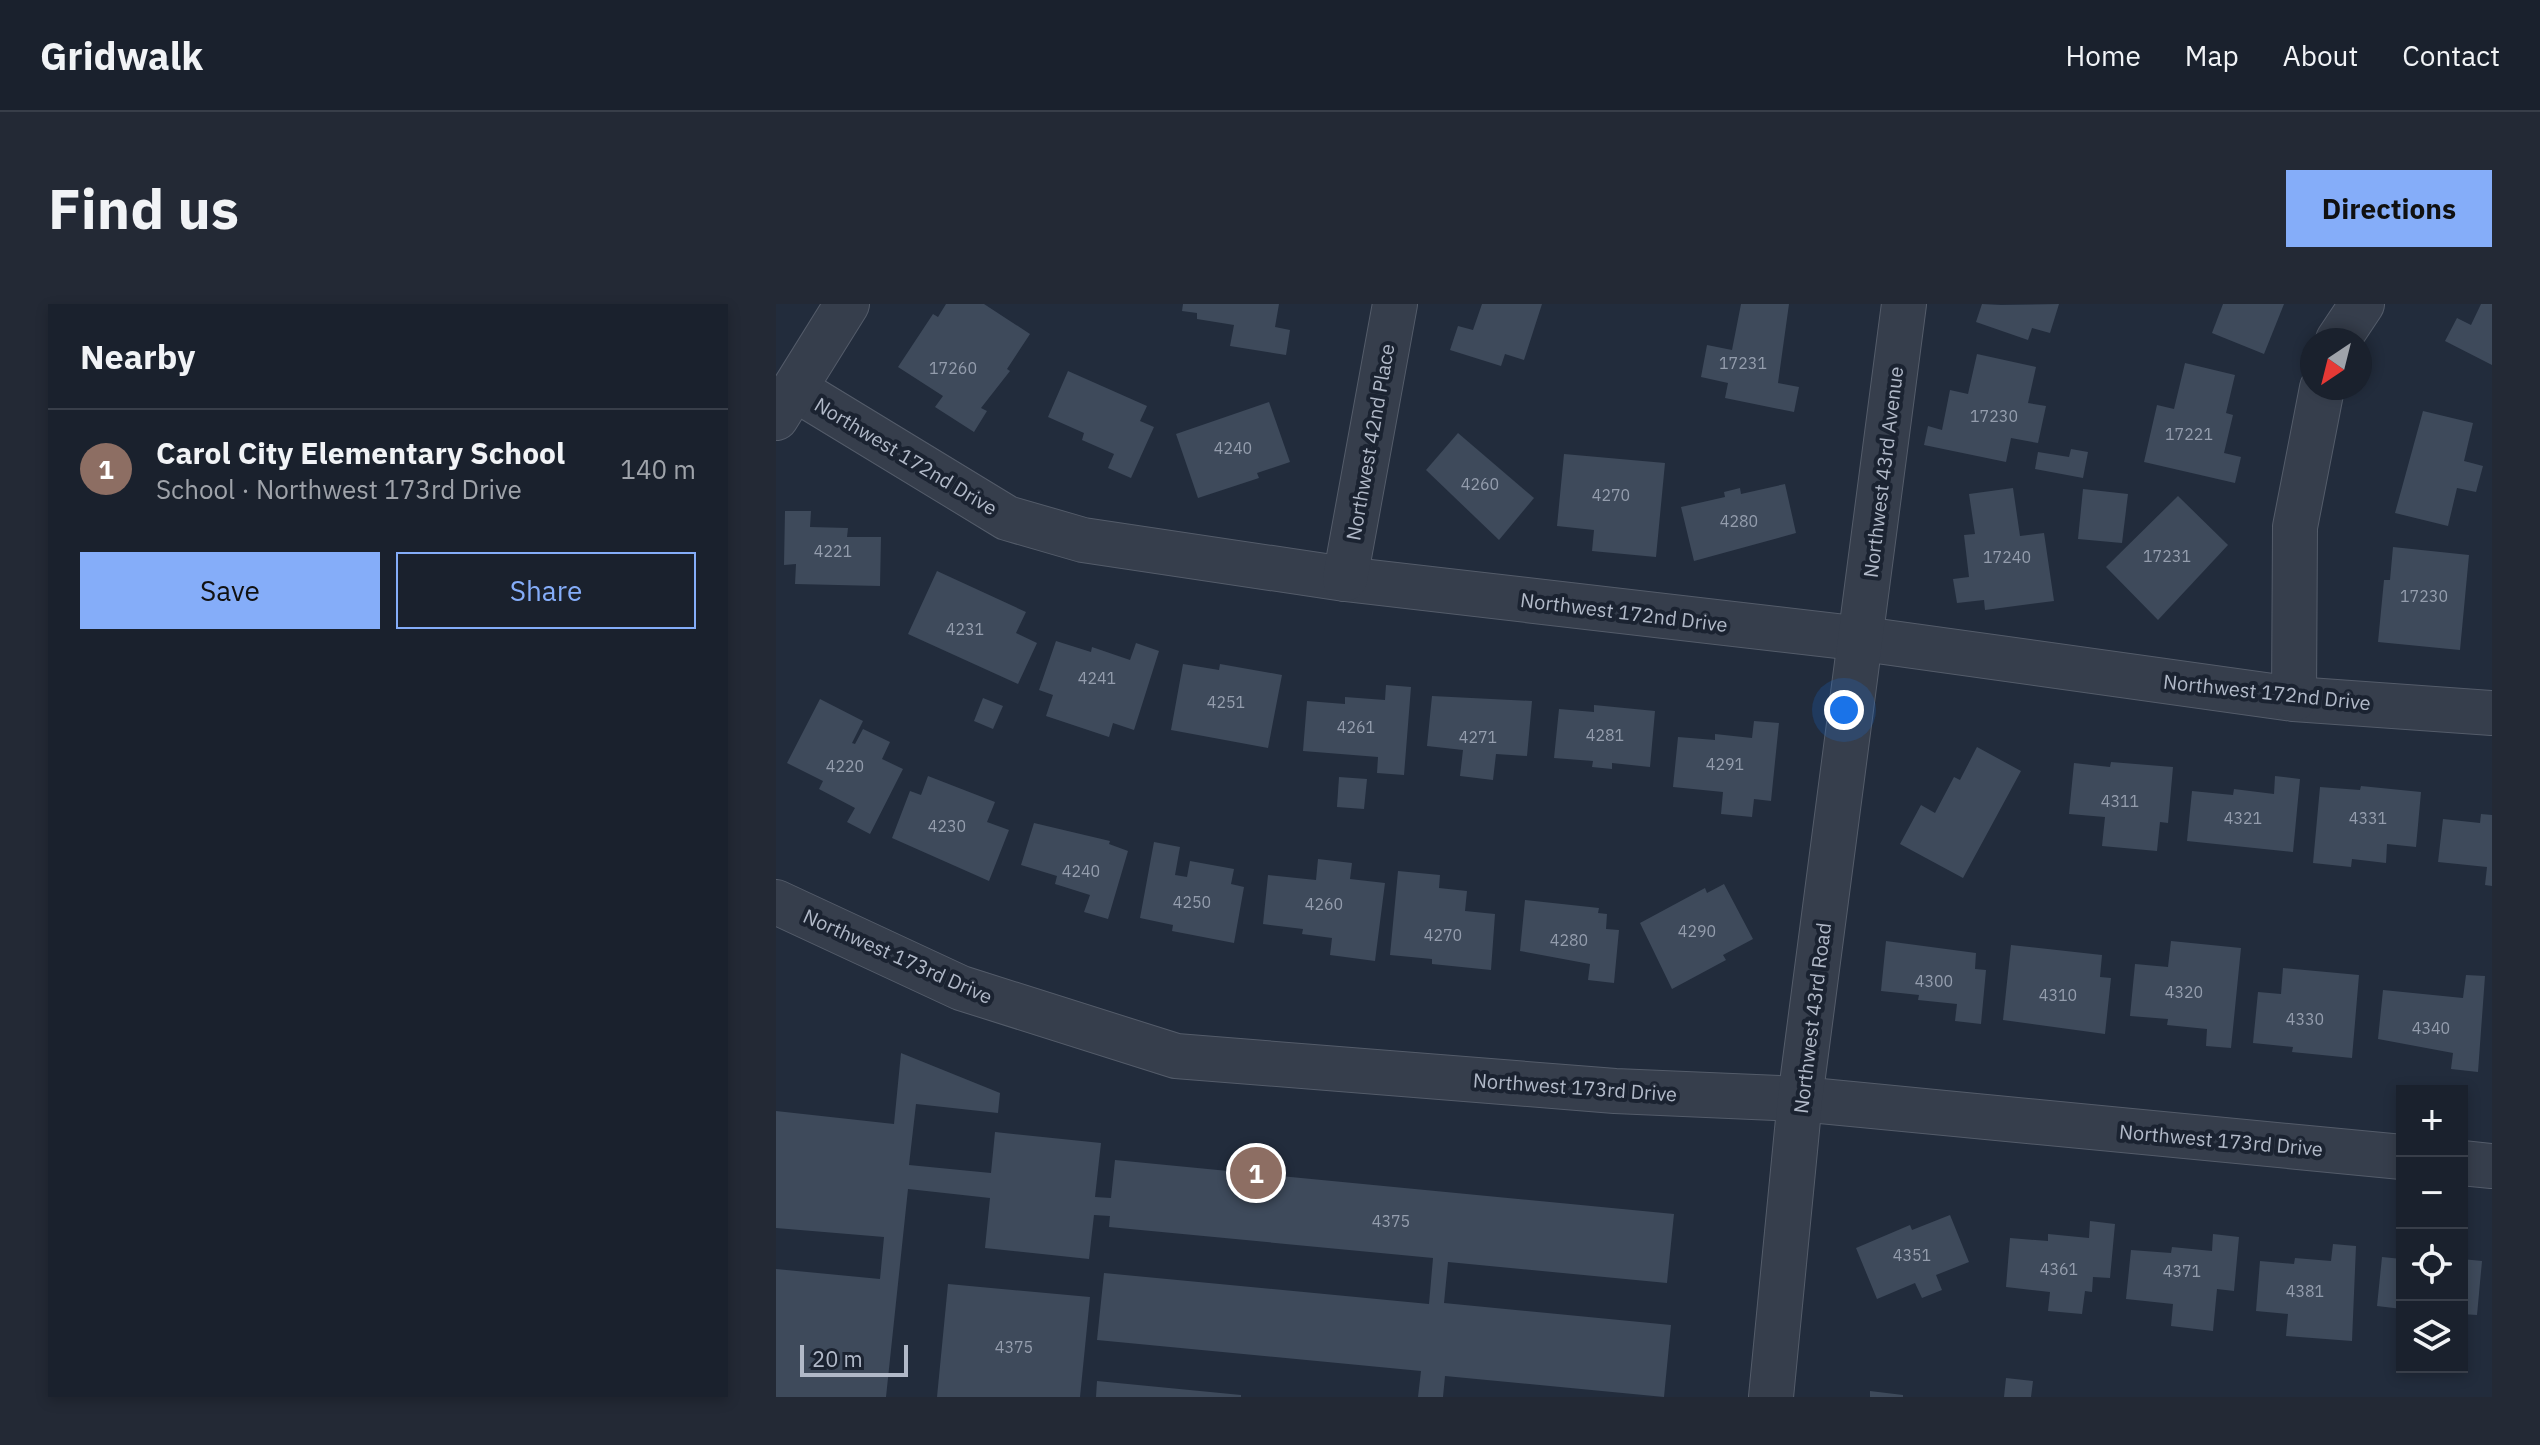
<!DOCTYPE html>
<html lang="en">
<head>
<meta charset="utf-8">
<style>
  :root { --surface:#1a212d; --page:#232935; --text:#f1f3f6; --muted:#9fa3aa; --line:#383e49; --accent:#85adf9 }
  body { margin:0; font-family:"IBM Plex Sans",sans-serif; background:var(--page); color:var(--text) }
  .controls { position:absolute; right:24px; bottom:24px; display:grid; overflow:hidden; border-radius:0px; box-shadow:0 4px 12px #0003 }
  .controls button { width:72px; height:72px; display:grid; place-items:center; padding:0; border:0; border-bottom:2px solid var(--line); background:var(--surface); color:var(--text); font:40px sans-serif }
  .compass { position:absolute; left:1524px; top:24px; width:72px; height:72px; border-radius:50%; background:var(--surface); box-shadow:0 4px 12px #0003; rotate:215deg }
  .scale { position:absolute; left:24px; bottom:20px; width:108px; box-sizing:border-box; padding-left:8px; border:4px solid #b1b9c8; border-top:0; font-size:22px; line-height:28px; white-space:nowrap; color:#b1b9c8; -webkit-text-stroke:6px #1b2331; paint-order:stroke }
  .you { position:absolute; left:1068px; top:406px; width:28px; height:28px; margin:-20px; border:6px solid #fff; border-radius:50%; background:#1a73e8; box-shadow:0 0 0 12px #1a73e833 }
  .badge { display:grid; place-items:center; width:52px; height:52px; border-radius:50%; background:var(--accent); color:#fff; font-size:26px; font-weight:700 }
  .pin { position:absolute; translate:-50% -50%; border:4px solid #fff; box-shadow:0 2px 8px #0006 }
  .list { margin:0; padding:0; list-style:none }
  h2 { display:flex; justify-content:space-between; align-items:center; height:104px; margin:0; padding:0 32px; font-size:34px }
  h2 small { font-size:26px; font-weight:400; color:var(--muted) }
  .list li { display:grid; grid-template-columns:52px 1fr auto; gap:24px; align-items:center; box-sizing:border-box; height:120px; padding:0 32px; border-top:2px solid var(--line) }
  .list b { display:block; font-size:30px; white-space:nowrap }
  .list p { margin:0; font-size:26px; white-space:nowrap; color:var(--muted) }
  .list em { font-size:26px; font-style:normal; color:var(--muted) }
  .actions { display:flex; gap:16px; padding:24px 32px }
  .actions a { flex:1; padding:18px 0; border:2px solid var(--accent); border-radius:0px; text-align:center; font-size:28px; color:var(--accent) }
  .actions .main { background:var(--accent); color:#111 }
  .icon { flex:none; width:44px; height:44px; fill:none; stroke:currentColor; stroke-width:2; stroke-linecap:round; stroke-linejoin:round }
  .map { position:relative; flex:none; width:1716px; height:1093px; overflow:hidden; border-radius:0px }
  header { display:flex; align-items:center; gap:48px; box-sizing:border-box; height:112px; padding:0 40px; background:var(--surface); border-bottom:2px solid var(--line) }
  header strong { font-size:38px }
  nav { display:flex; gap:44px; margin-inline-start:auto; font-size:28px }
  .intro { display:flex; align-items:center; justify-content:space-between; box-sizing:border-box; height:192px; padding:0 48px }
  h1 { margin:0; font-size:56px }
  .button { padding:20px 36px; border-radius:0px; background:var(--accent); color:#111; font-size:28px; font-weight:700 }
  main { display:flex; gap:48px; padding:0 48px }
  aside { flex:1; background:var(--surface); border-radius:0px; box-shadow:0 4px 12px #0003 }
  .map>svg:first-child { display:block }
</style>
</head>
<body>
<header>
<strong>Gridwalk</strong>
<nav><a>Home</a><a>Map</a><a>About</a><a>Contact</a></nav>
</header>
<div class="intro"><h1>Find us</h1><a class="button">Directions</a></div>
<main>
<aside>
<h2>Nearby<small></small></h2>
<ul class="list">
<li><span class="badge" style="background:#8d6e63">1</span><div><b>Carol City Elementary School</b><p>School · Northwest 173rd Drive</p></div><em>140 m</em></li>
</ul>
<div class="actions"><a class="main">Save</a><a>Share</a></div>
</aside>
<div class="map">
<svg width="1716" height="1093" viewBox="0 0 1716 1093">
  <rect width="100%" height="100%" fill="#222c3c"/>
  <g fill="#3e4a5b">
    <path d="M170,0H208L254,30L231,65L234,67L205,104L211,107L198,128L159,103L167,92L122,63L157,10L162,13Z"/>
    <path d="M407,0H503L499,23L514,26L510,51L454,42L458,21L421,15V9L406,7Z"/>
    <path d="M706,0H766L748,56L729,50L725,62L674,46L682,22L697,26Z"/>
    <path d="M965,0H1013L1002,79L1023,83L1018,108L949,94L952,79L925,73L931,41L956,46Z"/>
    <path d="M1206,0L1225,1L1283,0L1274,29L1256,24L1252,36L1200,18Z"/>
    <path d="M1447,0H1508L1488,50L1436,29Z"/>
    <path d="M1705,0H1716V61L1669,37L1681,14L1695,21Z"/>
    <path d="M1201,50L1260,63L1252,99L1270,102L1262,139L1235,134L1230,158L1148,141L1152,122L1166,126L1174,86L1192,90Z"/>
    <path d="M1409,59L1459,71L1450,109L1457,111L1448,149L1465,153L1459,179L1368,158L1381,101L1398,105Z"/>
    <path d="M292,67L371,102L364,117L378,123L355,174L332,164L338,150L306,136L308,129L272,113Z"/>
    <path d="M493,98L514,158L481,169L483,174L422,194L400,130Z"/>
    <path d="M1647,107L1697,119L1688,157L1707,162L1700,188L1681,184L1672,222L1619,209Z"/>
    <path d="M682,129L758,194L723,236L650,166Z"/>
    <path d="M1295,145L1312,148L1307,174L1259,165L1262,148L1293,153Z"/>
    <path d="M788,150L889,159L880,253L816,247L818,226L781,222Z"/>
    <path d="M1009,180L1020,229L918,257L905,203L949,193L948,188L964,184L965,190Z"/>
    <path d="M1237,184L1244,232L1268,229L1278,297L1209,306L1208,296L1181,299L1177,275L1193,273L1188,231L1199,230L1193,190Z"/>
    <path d="M1307,185L1352,190L1346,239L1302,235Z"/>
    <path d="M1402,192L1452,241L1382,316L1330,263Z"/>
    <path d="M9,207H35L34,223L72,224L71,233H105L104,282L19,280L20,260L8,261Z"/>
    <path d="M1617,243L1693,251L1684,346L1602,338L1608,276H1614Z"/>
    <path d="M161,267L250,308L240,329L261,339L242,380L132,330Z"/>
    <path d="M280,337L315,348L316,343L354,356L360,339L383,347L358,426L337,419L333,433L270,412L277,391L263,386Z"/>
    <path d="M407,360L443,366L444,360L506,371L492,444L395,426Z"/>
    <path d="M610,381L635,383L628,471L601,469L602,453L527,447L531,397L569,400V393L609,396Z"/>
    <path d="M656,392L756,397L751,452L720,450L717,476L684,472L687,446L651,442Z"/>
    <path d="M207,394L227,402L217,425L198,417Z"/>
    <path d="M44,395L87,417L76,439L79,440L87,425L114,438L106,455L127,465L94,530L71,518L79,504L43,485L47,477L11,459Z"/>
    <path d="M818,401L879,407L874,463L836,459V465L816,463L817,457L778,454L783,405L818,408Z"/>
    <path d="M978,417L1003,419L995,497L978,495L976,513L945,510L947,488L897,483L902,433L939,436V430L976,434Z"/>
    <path d="M1201,443L1245,467L1187,574L1124,540L1145,501L1159,509L1178,473L1184,476Z"/>
    <path d="M1335,458L1397,463L1392,519L1384,518L1381,547L1326,542L1329,513L1293,510L1298,459L1334,463Z"/>
    <path d="M152,472L219,498L211,518L233,526L213,577L116,534L134,487L145,491Z"/>
    <path d="M1499,472L1524,475L1517,548L1411,537L1416,487L1457,491L1458,485L1498,490Z"/>
    <path d="M563,473L591,475L588,505L561,503Z"/>
    <path d="M1585,482L1645,488L1640,543L1611,540L1610,559L1576,555L1575,563L1537,559L1544,483L1584,486Z"/>
    <path d="M1705,510L1716,511V582L1709,581L1711,563L1662,558L1667,515L1704,519Z"/>
    <path d="M258,519L334,537L333,540L352,547L332,615L308,608L314,591L279,580L281,572L245,561Z"/>
    <path d="M378,538L404,543L399,571L411,573L414,557L458,565L455,580L468,583L458,639L396,627L397,621L364,614Z"/>
    <path d="M542,555L576,559L574,575L609,579L599,657L554,651L556,634L526,630L527,625L487,620L492,571L540,576Z"/>
    <path d="M622,567L664,571L663,584L691,587L689,607L719,610L715,666L656,660V655L614,651Z"/>
    <path d="M948,580L977,635L947,651L950,656L896,685L864,619L929,584L931,589Z"/>
    <path d="M749,596L823,604L822,609L831,610L830,625L843,626L838,679L812,676L814,660L744,647Z"/>
    <path d="M1110,637L1200,649L1199,665L1210,666L1205,720L1179,717L1181,700L1142,696L1143,691L1105,687Z"/>
    <path d="M1395,637L1465,644L1455,744L1430,742L1431,725L1391,721L1392,715L1354,712L1359,660L1392,663Z"/>
    <path d="M1235,641L1326,651L1324,673L1335,674L1329,730L1227,716Z"/>
    <path d="M1507,664L1583,671L1576,754L1516,748L1517,743L1477,739L1482,688L1505,690Z"/>
    <path d="M1690,671L1709,672L1702,768L1675,765L1677,749L1602,735L1607,686L1687,694Z"/>
    <path d="M125,749L224,789L222,809L140,800L133,861L215,869L219,828L325,839L319,893L335,894L339,856L898,910L891,979L672,958L668,999L895,1021L888,1093L669,1072L667,1093H642L645,1067L321,1036L328,969L653,1000L657,954L333,923L334,912L318,911L313,955L209,944L214,894L132,885L110,1093H0V965L104,975L108,933L0,924V807L118,820Z"/>
    <path d="M1174,911L1193,958L1160,971L1166,986L1146,994L1139,979L1101,995L1080,944L1134,921L1136,926Z"/>
    <path d="M1314,917L1339,920L1334,974L1317,973L1316,988L1309,987L1306,1010L1272,1007L1274,988L1230,983L1234,934L1272,937V930L1313,934Z"/>
    <path d="M1437,930L1463,933L1458,987L1441,985L1437,1027L1395,1022L1397,1000L1350,995L1355,946L1395,949L1396,943L1436,947Z"/>
    <path d="M1557,940L1580,942L1576,1037L1510,1032L1512,1010L1480,1007L1484,957L1518,960L1519,954L1555,957Z"/>
    <path d="M1606,953L1626,955V1005L1601,1002Z"/>
    <path d="M1686,955L1706,957L1701,1011L1686,1010Z"/>
    <path d="M172,980L314,993L304,1093H161Z"/>
    <path d="M1230,1074L1257,1077L1255,1093H1228Z"/>
    <path d="M321,1077L465,1091V1093H320Z"/>
    <path d="M1094,1087L1127,1091V1093H1094Z"/>
  </g>
  <g fill="none" stroke-linecap="round" stroke-linejoin="round">
    <g stroke="#545c6a" stroke-width="46">
      <g id="minor">
        <path d="M1562,36L1586,0"/>
        <path d="M19,85L231,214L307,236L569,275L1087,335L1518,395L1716,409"/>
        <path d="M0,114L71,0"/>
        <path d="M569,275L619,0"/>
        <path d="M1518,395L1519,223L1546,84"/>
        <path d="M0,598L185,684L400,752L839,787L1024,795L1626,853"/>
        <path d="M1686,859L1716,862"/>
        <path d="M995,1093L1024,795L1128,0"/>
      </g>
    </g>
    <use href="#minor" stroke="#363e4c" stroke-width="44"/>
  </g>
  <g text-anchor="middle" dominant-baseline="central" stroke-width="8" stroke-linejoin="round" paint-order="stroke">
    <g font-size="16" fill="#949dad">
      <text x="967" y="59">17231</text>
      <text x="177" y="64">17260</text>
      <text x="1218" y="112">17230</text>
      <text x="1413" y="130">17221</text>
      <text x="457" y="144">4240</text>
      <text x="704" y="180">4260</text>
      <text x="835" y="191">4270</text>
      <text x="963" y="217">4280</text>
      <text x="57" y="247">4221</text>
      <text x="1391" y="252">17231</text>
      <text x="1231" y="253">17240</text>
      <text x="1648" y="292">17230</text>
      <text x="189" y="325">4231</text>
      <text x="321" y="374">4241</text>
      <text x="450" y="398">4251</text>
      <text x="580" y="423">4261</text>
      <text x="829" y="431">4281</text>
      <text x="702" y="433">4271</text>
      <text x="949" y="460">4291</text>
      <text x="69" y="462">4220</text>
      <text x="1344" y="497">4311</text>
      <text x="1467" y="514">4321</text>
      <text x="1592" y="514">4331</text>
      <text x="171" y="522">4230</text>
      <text x="305" y="567">4240</text>
      <text x="416" y="598">4250</text>
      <text x="548" y="600">4260</text>
      <text x="921" y="627">4290</text>
      <text x="667" y="631">4270</text>
      <text x="793" y="636">4280</text>
      <text x="1158" y="677">4300</text>
      <text x="1408" y="688">4320</text>
      <text x="1282" y="691">4310</text>
      <text x="1529" y="715">4330</text>
      <text x="1655" y="724">4340</text>
      <text x="615" y="917">4375</text>
      <text x="1136" y="951">4351</text>
      <text x="1283" y="965">4361</text>
      <text x="1406" y="967">4371</text>
      <text x="1529" y="987">4381</text>
      <text x="238" y="1043">4375</text>
    </g>
    <g font-size="20" fill="#b1b9c8" stroke="#1b2331">
      <text transform="translate(594 138) rotate(-80)">Northwest 42nd Place</text>
      <text transform="translate(130 152) rotate(31)">Northwest 172nd Drive</text>
      <text transform="translate(1107 168) rotate(-83)">Northwest 43rd Avenue</text>
      <text transform="translate(848 308) rotate(7)">Northwest 172nd Drive</text>
      <text transform="translate(1491 388) rotate(6)">Northwest 172nd Drive</text>
      <text transform="translate(122 652) rotate(24)">Northwest 173rd Drive</text>
      <text transform="translate(1036 714) rotate(-83)">Northwest 43rd Road</text>
      <text transform="translate(799 783) rotate(4)">Northwest 173rd Drive</text>
      <text transform="translate(1445 836) rotate(5)">Northwest 173rd Drive</text>
    </g>
  </g>
</svg>
<div class="controls">
<button>+</button>
<button>−</button>
<button><svg class="icon" aria-label="locate" viewBox="0 0 24 24"><circle cx="12" cy="12" r="6"/><path d="M12 2v4M12 18v4M2 12h4M18 12h4"/></svg></button>
<button><svg class="icon" aria-label="layers" viewBox="0 0 24 24"><path d="M12 4l9 5-9 5-9-5zM3 14l9 5 9-5"/></svg></button>
</div>
<svg class="compass" viewBox="-18 -18 36 36"><path d="M0-13l5 13h-10z" fill="#e53935"/><path d="M0 13l5-13h-10z" fill="#9fa3aa"/></svg>
<div class="scale">20 m</div>
<div class="you"></div>
<div class="pin badge" style="left:480px;top:869px;background:#8d6e63">1</div>
</div>
</main>
</body>
</html>
